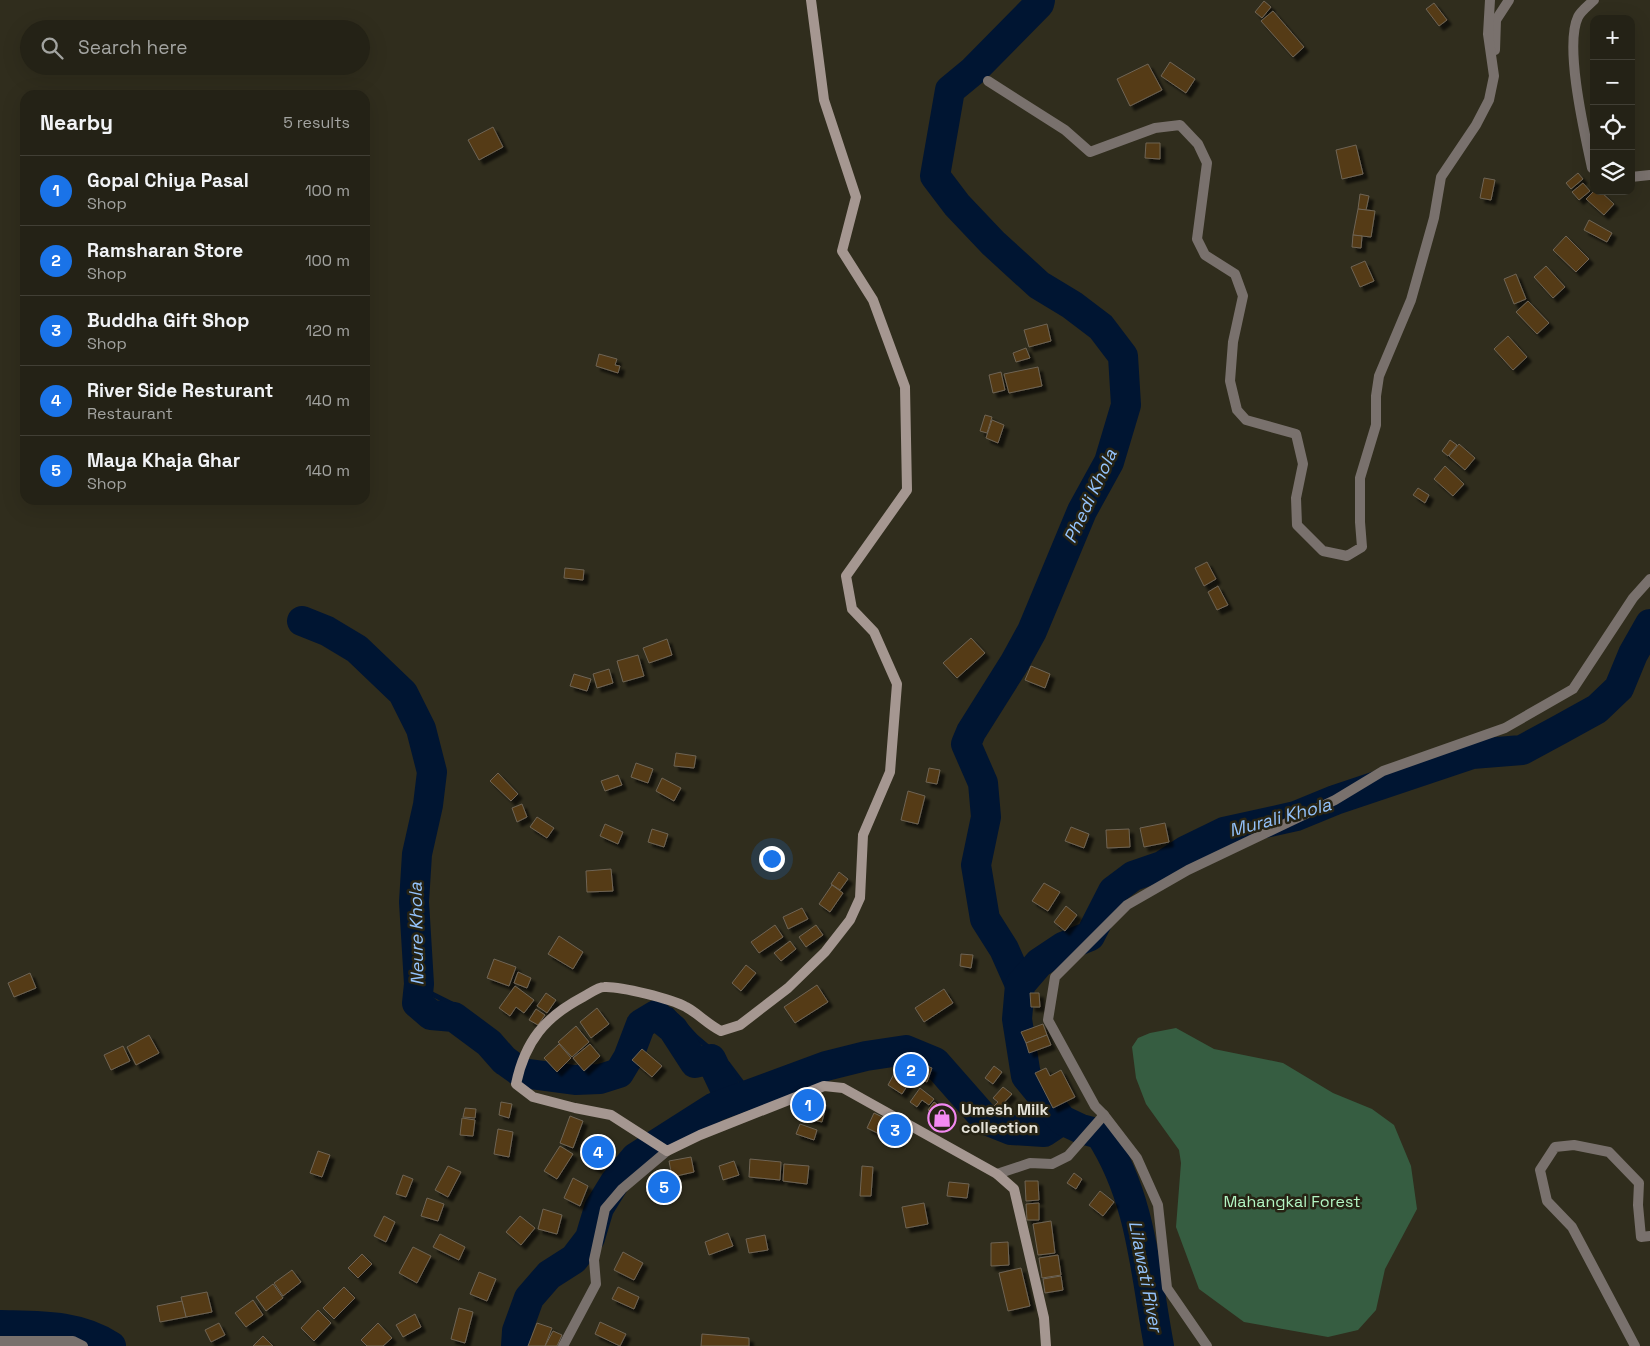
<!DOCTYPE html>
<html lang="en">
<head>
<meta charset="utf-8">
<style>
  :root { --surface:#242216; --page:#302f23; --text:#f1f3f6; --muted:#a3a4a1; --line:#413f35; --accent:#1a73e8 }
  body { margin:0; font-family:"Space Grotesk",sans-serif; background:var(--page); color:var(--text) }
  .controls { position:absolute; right:15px; top:15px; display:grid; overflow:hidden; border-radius:10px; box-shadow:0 5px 20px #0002 }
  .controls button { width:45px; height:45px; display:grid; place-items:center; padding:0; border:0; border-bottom:1px solid var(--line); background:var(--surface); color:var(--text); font:25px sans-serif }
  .you { position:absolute; left:771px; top:858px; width:18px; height:18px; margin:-12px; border:4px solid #fff; border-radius:50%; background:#1a73e8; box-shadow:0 0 0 8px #1a73e833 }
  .badge { display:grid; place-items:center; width:32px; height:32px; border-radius:50%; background:var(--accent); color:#fff; font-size:16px; font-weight:700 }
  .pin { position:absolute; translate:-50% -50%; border:2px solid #fff; box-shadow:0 1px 5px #0006 }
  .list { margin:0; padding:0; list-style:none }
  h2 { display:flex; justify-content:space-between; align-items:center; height:65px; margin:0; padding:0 20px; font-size:21px }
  h2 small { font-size:16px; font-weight:400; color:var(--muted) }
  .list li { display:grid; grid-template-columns:32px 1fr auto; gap:15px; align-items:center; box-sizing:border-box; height:70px; padding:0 20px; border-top:1px solid var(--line) }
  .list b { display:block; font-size:19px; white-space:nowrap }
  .list p { margin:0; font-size:16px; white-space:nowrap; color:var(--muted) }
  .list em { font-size:16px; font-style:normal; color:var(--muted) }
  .icon { flex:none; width:28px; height:28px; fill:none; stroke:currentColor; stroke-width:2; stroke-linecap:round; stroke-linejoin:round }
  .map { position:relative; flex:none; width:1650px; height:1346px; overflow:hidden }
  .search { position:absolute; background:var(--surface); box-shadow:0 5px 20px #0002; left:20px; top:20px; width:350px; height:55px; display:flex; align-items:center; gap:12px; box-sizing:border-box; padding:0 18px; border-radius:28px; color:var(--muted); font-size:19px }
  .panel { position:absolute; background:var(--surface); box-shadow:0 5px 20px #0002; left:20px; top:90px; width:350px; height:415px; border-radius:15px }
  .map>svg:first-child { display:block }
</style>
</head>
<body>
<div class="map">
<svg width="1650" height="1346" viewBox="0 0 1650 1346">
  <defs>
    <filter id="shadow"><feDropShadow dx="4.5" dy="4.5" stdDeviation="1" flood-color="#0009"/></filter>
  </defs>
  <rect width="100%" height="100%" fill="#302d1d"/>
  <path fill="#365d41" d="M1176,1028L1214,1049L1283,1063L1333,1093L1372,1109L1394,1125L1411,1166L1417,1209L1385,1269L1376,1310L1358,1330L1328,1337L1244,1322L1199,1289L1176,1227L1181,1163L1179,1150L1146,1104L1136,1078L1132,1047L1138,1038L1150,1033Z"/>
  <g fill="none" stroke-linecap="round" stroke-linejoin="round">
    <g stroke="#001532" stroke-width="5">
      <path d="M419,984L428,992L452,1004L498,1071"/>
      <path d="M541,1084L599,1087L619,1078L630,1060L642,1028L655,1009L671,1010L696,1037L728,1064L743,1084L756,1093"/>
    </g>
    <g stroke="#001532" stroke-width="30">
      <path d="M302,621L327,631L357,649L403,693L421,729L432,772L428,805L417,854L414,902L419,984L417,1003L431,1015L454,1017L489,1043L504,1060L522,1073L575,1080L600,1079L619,1073L628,1058L641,1024L656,1015L673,1029L695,1063L711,1059L728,1095L734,1100"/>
      <path d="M1020,985L1004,949L985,919L976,865L986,817L983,783L966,744L971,732L1015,662L1032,631L1082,511L1109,462L1126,405L1123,356L1101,327L1072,305L1039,285L993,243L957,205L935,176L950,90L973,71L1039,4L1040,0"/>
      <path d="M0,1325C39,1326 77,1324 111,1346"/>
      <path d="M516,1346L517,1331L529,1298L549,1275L574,1259L590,1238L599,1208L615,1182L635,1158L715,1107L826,1066L866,1056L906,1050L935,1062L986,1120L1011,1130L1044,1132L1062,1120"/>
      <path d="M1159,1346C1145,1272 1142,1199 1100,1134L1081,1129L1062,1120L1026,1076L1017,1019L1020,985L1039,963L1063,947L1090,936L1113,891L1133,876L1162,866L1185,851L1224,832L1296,816L1335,800L1472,754L1522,750L1559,730L1597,709L1619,688L1633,654L1650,624"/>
    </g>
  </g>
  <g fill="#543b13" stroke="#6f6455" filter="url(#shadow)">
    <path d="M1264,1L1271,7L1262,18L1255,12Z"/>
    <path d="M1434,3L1447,20L1439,26L1426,9Z"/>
    <path d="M1273,11L1304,47L1293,57L1261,21Z"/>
    <path d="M1170,62L1195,79L1186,93L1161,76Z"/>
    <path d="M1148,64L1162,90L1130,106L1117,79Z"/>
    <path d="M493,127L503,147L479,160L468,140Z"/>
    <path d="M1146,143H1160V159L1145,158Z"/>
    <path d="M1356,145L1363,174L1342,179L1336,150Z"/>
    <path d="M1578,173L1583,179L1571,189L1566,183Z"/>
    <path d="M1484,178L1495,180L1491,200L1480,198Z"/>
    <path d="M1583,183L1590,191L1579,200L1572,192Z"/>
    <path d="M1594,191H1600L1614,204L1604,215L1586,199Z"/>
    <path d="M1360,194L1369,196L1366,210L1358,209Z"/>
    <path d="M1358,209L1375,211L1371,237L1353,235Z"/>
    <path d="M1589,220L1612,233L1607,242L1584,230Z"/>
    <path d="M1353,235L1362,236L1361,248L1352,247Z"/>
    <path d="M1566,236L1589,259L1576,272L1553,250Z"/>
    <path d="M1365,261L1374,281L1360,287L1351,267Z"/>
    <path d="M1546,266L1565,287L1553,298L1534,277Z"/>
    <path d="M1516,274L1526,299L1514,304L1504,279Z"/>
    <path d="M1528,301L1549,323L1537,334L1516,312Z"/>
    <path d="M1047,324L1051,341L1029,347L1024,330Z"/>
    <path d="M1508,336L1527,357L1513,370L1494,349Z"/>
    <path d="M1026,348L1030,358L1016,362L1013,353Z"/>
    <path d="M599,354L617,359L615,365L620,366L618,373L596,366Z"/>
    <path d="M1038,367L1042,386L1009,393L1004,374Z"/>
    <path d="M1001,372L1005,390L993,393L989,375Z"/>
    <path d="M985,415L992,417L987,433L980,431Z"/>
    <path d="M992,420L1004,425L998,443L986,438Z"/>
    <path d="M1450,440L1457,445L1448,456L1442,451Z"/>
    <path d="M1459,444L1475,458L1465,470L1449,456Z"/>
    <path d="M1445,466L1464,484L1453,496L1434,479Z"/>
    <path d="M1418,488L1429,495L1425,503L1413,495Z"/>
    <path d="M1207,562L1216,579L1204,586L1195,568Z"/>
    <path d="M565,568L584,570L583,580L564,578Z"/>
    <path d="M1218,586L1228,605L1217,610L1208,592Z"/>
    <path d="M971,638L985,653L957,678L943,663Z"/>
    <path d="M667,639L672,655L649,663L643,648Z"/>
    <path d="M638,655L644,676L623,682L617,661Z"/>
    <path d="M1031,666L1050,674L1045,688L1025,680Z"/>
    <path d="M609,669L613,683L597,688L593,674Z"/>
    <path d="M574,674L591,679L587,691L570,686Z"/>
    <path d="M676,753L696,756L694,768L674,766Z"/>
    <path d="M636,763L653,769L648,783L631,777Z"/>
    <path d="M929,768L940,770L937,784L926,782Z"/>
    <path d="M498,773L518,794L511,801L490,781Z"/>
    <path d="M618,775L622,785L605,791L601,781Z"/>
    <path d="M662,778L681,788L674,801L656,791Z"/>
    <path d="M908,791L925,796L918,824L901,820Z"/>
    <path d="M522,804L527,817L517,822L512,808Z"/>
    <path d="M537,817L554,828L547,838L530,827Z"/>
    <path d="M1165,823L1169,842L1144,847L1140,828Z"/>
    <path d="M605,824L623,832L618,844L600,836Z"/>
    <path d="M1071,827L1089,834L1084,848L1065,841Z"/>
    <path d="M652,829L668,834L664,847L648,842Z"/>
    <path d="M1129,829L1130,847L1107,848L1106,830Z"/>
    <path d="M611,869L613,891L587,892L586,871Z"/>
    <path d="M839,872L848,879L840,890L831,884Z"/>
    <path d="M1044,883L1060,892L1048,911L1032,901Z"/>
    <path d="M832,885L843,893L830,912L819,904Z"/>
    <path d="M1066,906L1077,915L1065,931L1054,922Z"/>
    <path d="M802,908L808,919L788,929L783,917Z"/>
    <path d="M775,925L783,937L759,953L751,942Z"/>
    <path d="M816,925L823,935L806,947L799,937Z"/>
    <path d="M559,936L583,952L573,969L548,954Z"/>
    <path d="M790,941L796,949L781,961L774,953Z"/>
    <path d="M961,954L973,955L971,968L960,966Z"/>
    <path d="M494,959L516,967L509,986L487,978Z"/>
    <path d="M746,965L756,973L741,991L732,983Z"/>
    <path d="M518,972L531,978L527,988L514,983Z"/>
    <path d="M30,973L36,988L14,997L8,983Z"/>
    <path d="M817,985L828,1002L795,1023L784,1007Z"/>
    <path d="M515,986L534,1000L524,1013L516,1007L510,1016L499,1008Z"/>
    <path d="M944,989L953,1003L924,1022L915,1008Z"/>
    <path d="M546,993L556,1000L547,1013L537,1006Z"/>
    <path d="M1030,993H1039L1040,1007H1031Z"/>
    <path d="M597,1008L609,1024L591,1038L580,1022Z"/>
    <path d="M536,1009L545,1015L538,1025L529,1020Z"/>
    <path d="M1043,1024L1047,1035L1026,1043L1021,1032Z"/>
    <path d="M576,1026L589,1042L572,1057L558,1042Z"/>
    <path d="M149,1035L159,1053L136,1065L127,1047Z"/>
    <path d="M1047,1035L1051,1045L1029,1053L1026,1043Z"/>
    <path d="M559,1044L571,1058L557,1072L544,1058Z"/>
    <path d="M590,1044L600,1056L584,1071L573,1058Z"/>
    <path d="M123,1046L130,1061L111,1070L104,1055Z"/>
    <path d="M642,1049L662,1066L652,1077L632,1060Z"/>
    <path d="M910,1059L932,1068L927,1082L904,1073Z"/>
    <path d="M994,1066L1002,1072L993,1084L985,1078Z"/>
    <path d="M1046,1068L1050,1076L1061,1070L1075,1097L1053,1108L1035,1073Z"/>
    <path d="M894,1074L909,1083L902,1094L888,1085Z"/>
    <path d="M1003,1087L1012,1094L997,1110L993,1107L998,1102L993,1098Z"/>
    <path d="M920,1088L934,1099L929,1105L922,1100L917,1107L910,1102Z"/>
    <path d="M804,1100L826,1105L822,1122L801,1117Z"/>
    <path d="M501,1102L512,1104L509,1118L499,1115Z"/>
    <path d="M934,1102L952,1115L945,1124L928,1110Z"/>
    <path d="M465,1108L476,1109L475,1118L463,1117Z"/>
    <path d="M874,1113L905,1128L898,1143L867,1128Z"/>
    <path d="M570,1116L583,1121L573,1148L560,1143Z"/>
    <path d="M462,1118L475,1120L473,1136L460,1135Z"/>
    <path d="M800,1124L817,1130L814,1140L796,1134Z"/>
    <path d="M498,1129L513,1132L509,1157L494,1154Z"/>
    <path d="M597,1137L610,1143L598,1169L585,1163Z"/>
    <path d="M560,1146L573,1154L557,1179L544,1171Z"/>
    <path d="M318,1151L330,1155L322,1177L310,1173Z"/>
    <path d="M691,1157L694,1172L672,1177L669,1161Z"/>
    <path d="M750,1159L781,1162L780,1180L749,1177Z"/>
    <path d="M734,1161L739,1175L723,1180L719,1166Z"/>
    <path d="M784,1164L809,1166L807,1184L783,1181Z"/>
    <path d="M448,1166L461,1172L448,1197L435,1190Z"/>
    <path d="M862,1166L873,1167L871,1196H860Z"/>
    <path d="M1074,1173L1082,1179L1076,1189L1067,1183Z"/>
    <path d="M403,1175L413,1179L406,1197L396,1194Z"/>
    <path d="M667,1176L675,1187L660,1198L652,1187Z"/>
    <path d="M573,1178L588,1186L580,1206L564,1198Z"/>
    <path d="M1025,1181H1038L1039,1200L1026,1201Z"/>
    <path d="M949,1182L969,1184L967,1198L947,1196Z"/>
    <path d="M1100,1191L1114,1202L1103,1216L1089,1205Z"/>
    <path d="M427,1198L444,1204L438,1221L421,1216Z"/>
    <path d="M924,1203L928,1224L906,1228L902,1207Z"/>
    <path d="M1039,1203V1220H1027L1026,1204Z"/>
    <path d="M543,1209L562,1215L557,1234L538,1229Z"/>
    <path d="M384,1216L395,1222L386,1242L374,1236Z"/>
    <path d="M520,1216L535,1228L521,1245L506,1232Z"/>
    <path d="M1051,1221L1055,1253L1038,1255L1033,1224Z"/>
    <path d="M728,1233L733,1246L709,1255L705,1242Z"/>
    <path d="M440,1234L465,1247L459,1260L433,1247Z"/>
    <path d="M765,1235L768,1250L749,1253L746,1239Z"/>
    <path d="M1008,1242L1009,1265L991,1266V1243Z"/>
    <path d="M413,1247L431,1256L417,1283L399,1273Z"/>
    <path d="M623,1252L643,1263L634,1280L614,1270Z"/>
    <path d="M362,1254L372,1264L358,1278L348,1268Z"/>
    <path d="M1058,1255L1061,1275L1042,1278L1039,1258Z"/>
    <path d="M1021,1268L1030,1306L1008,1311L999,1273Z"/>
    <path d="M292,1270L301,1282L283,1296L274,1283Z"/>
    <path d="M479,1272L496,1279L487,1301L470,1294Z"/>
    <path d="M1061,1276L1063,1290L1045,1293L1043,1279Z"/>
    <path d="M273,1284L283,1298L266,1311L256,1297Z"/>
    <path d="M344,1287L355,1298L334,1319L323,1308Z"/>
    <path d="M618,1287L639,1297L634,1309L612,1299Z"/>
    <path d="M207,1292L212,1312L186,1317L181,1297Z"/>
    <path d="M253,1300L263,1315L246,1327L235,1313Z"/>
    <path d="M182,1301L186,1317L160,1322L157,1306Z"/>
    <path d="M459,1308L473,1312L465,1343L451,1339Z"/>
    <path d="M318,1310L331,1323L314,1341L301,1328Z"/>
    <path d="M415,1314L421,1327L403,1337L396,1325Z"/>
    <path d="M600,1322L626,1334L620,1346L595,1334Z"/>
    <path d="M219,1323L225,1335L211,1342L205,1330Z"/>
    <path d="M378,1323L392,1338L383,1346H367L361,1340Z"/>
    <path d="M537,1323L552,1328L545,1346H528Z"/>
    <path d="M553,1331L562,1335L557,1346H545Z"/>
    <path d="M702,1334L749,1338V1346H701Z"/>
    <path d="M263,1336L273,1346H253Z"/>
  </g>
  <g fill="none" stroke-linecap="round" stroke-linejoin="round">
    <g stroke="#79716d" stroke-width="10">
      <path d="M1594,0C1589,5 1581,11 1578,17C1564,46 1585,135 1592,168L1594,169"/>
      <path d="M1495,50L1496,20L1509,0"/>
      <path d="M988,81L1065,130L1090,152L1155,128L1180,125L1198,144L1207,163L1197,239L1205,255L1235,274L1243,296L1233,342L1230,381L1237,410L1246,420L1296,434L1303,464L1296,498L1297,525L1323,551L1347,556L1362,547L1360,522V478L1376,425V396L1379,376L1411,300L1434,218L1441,177L1476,125L1489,100L1494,76L1488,34L1490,0"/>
      <path d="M1631,177L1650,175"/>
      <path d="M1104,1115L1137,1158L1158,1205L1167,1288L1207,1346"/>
      <path d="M997,1174L1030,1163L1052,1164L1068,1156L1104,1115L1095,1106L1048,1020L1055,977L1127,905L1188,870L1335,800L1383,771L1505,728L1573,689L1633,598L1650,579"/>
      <path d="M0,1341H73L83,1346"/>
      <path d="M563,1346L596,1284L594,1260L605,1209L622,1189L667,1151"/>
      <path d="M1635,1346L1572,1227L1547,1201L1540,1170L1555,1147L1574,1145L1609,1152L1639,1183L1638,1205L1641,1237L1650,1236"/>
    </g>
    <path stroke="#a59791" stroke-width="10" d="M811,0L824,100L856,197L842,251L873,300L905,387L907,490L846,576L852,609L874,632L897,684L890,772L863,835L860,898L850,920L825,952L788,988L740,1025L721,1031C707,1024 699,1014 686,1007C672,999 620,986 604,987C598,987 589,994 583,997C545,1017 525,1041 516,1084L533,1097L575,1108L611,1115L667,1151L700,1135L824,1086L843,1088L997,1174L1014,1189L1044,1318L1046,1346"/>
  </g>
  <defs>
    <g id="shop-ring" transform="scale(1.4375)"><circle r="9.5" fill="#262314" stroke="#f389f1" stroke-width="1.5"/><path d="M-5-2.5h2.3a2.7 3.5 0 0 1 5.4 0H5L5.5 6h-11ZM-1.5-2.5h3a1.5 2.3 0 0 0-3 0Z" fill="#f389f1"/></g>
  </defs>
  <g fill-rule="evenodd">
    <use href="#shop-ring" x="942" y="1118"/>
  </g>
  <g text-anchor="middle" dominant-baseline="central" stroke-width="5" stroke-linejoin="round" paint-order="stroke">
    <g font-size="16" font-weight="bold" fill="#e5e3d9" stroke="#262314" text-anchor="start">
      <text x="961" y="1109">Umesh Milk<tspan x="961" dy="18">collection</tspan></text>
    </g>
    <g font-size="16" fill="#b3f5c3" stroke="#262314">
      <text x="1292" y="1201">Mahangkal Forest</text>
    </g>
    <g font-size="18" font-style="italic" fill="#94c3fc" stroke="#262314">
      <text transform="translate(1090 496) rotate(-65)">Phedi Khola</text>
      <text transform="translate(1280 817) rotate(-15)">Murali Khola</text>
      <text transform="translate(416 934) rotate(-91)">Neure Khola</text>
      <text transform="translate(1146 1276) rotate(79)">Lilawati River</text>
    </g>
  </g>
</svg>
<div class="controls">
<button>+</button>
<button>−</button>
<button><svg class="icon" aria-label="locate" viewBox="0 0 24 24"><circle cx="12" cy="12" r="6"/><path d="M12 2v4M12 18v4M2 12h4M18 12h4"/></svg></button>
<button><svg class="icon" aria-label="layers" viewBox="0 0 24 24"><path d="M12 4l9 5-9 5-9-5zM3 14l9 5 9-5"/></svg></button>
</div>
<div class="you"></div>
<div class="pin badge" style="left:808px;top:1105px">1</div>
<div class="pin badge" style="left:911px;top:1070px">2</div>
<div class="pin badge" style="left:895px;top:1130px">3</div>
<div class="pin badge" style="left:598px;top:1152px">4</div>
<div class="pin badge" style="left:664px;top:1187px">5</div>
<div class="search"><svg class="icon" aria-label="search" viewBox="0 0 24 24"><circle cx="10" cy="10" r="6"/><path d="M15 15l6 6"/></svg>Search here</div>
<section class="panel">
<h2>Nearby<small>5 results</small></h2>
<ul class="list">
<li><span class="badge">1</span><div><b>Gopal Chiya Pasal</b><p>Shop</p></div><em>100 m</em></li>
<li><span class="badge">2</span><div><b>Ramsharan Store</b><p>Shop</p></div><em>100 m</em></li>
<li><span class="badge">3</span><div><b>Buddha Gift Shop</b><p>Shop</p></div><em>120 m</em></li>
<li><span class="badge">4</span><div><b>River Side Resturant</b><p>Restaurant</p></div><em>140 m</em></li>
<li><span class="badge">5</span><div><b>Maya Khaja Ghar</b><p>Shop</p></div><em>140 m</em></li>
</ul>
</section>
</div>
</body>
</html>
